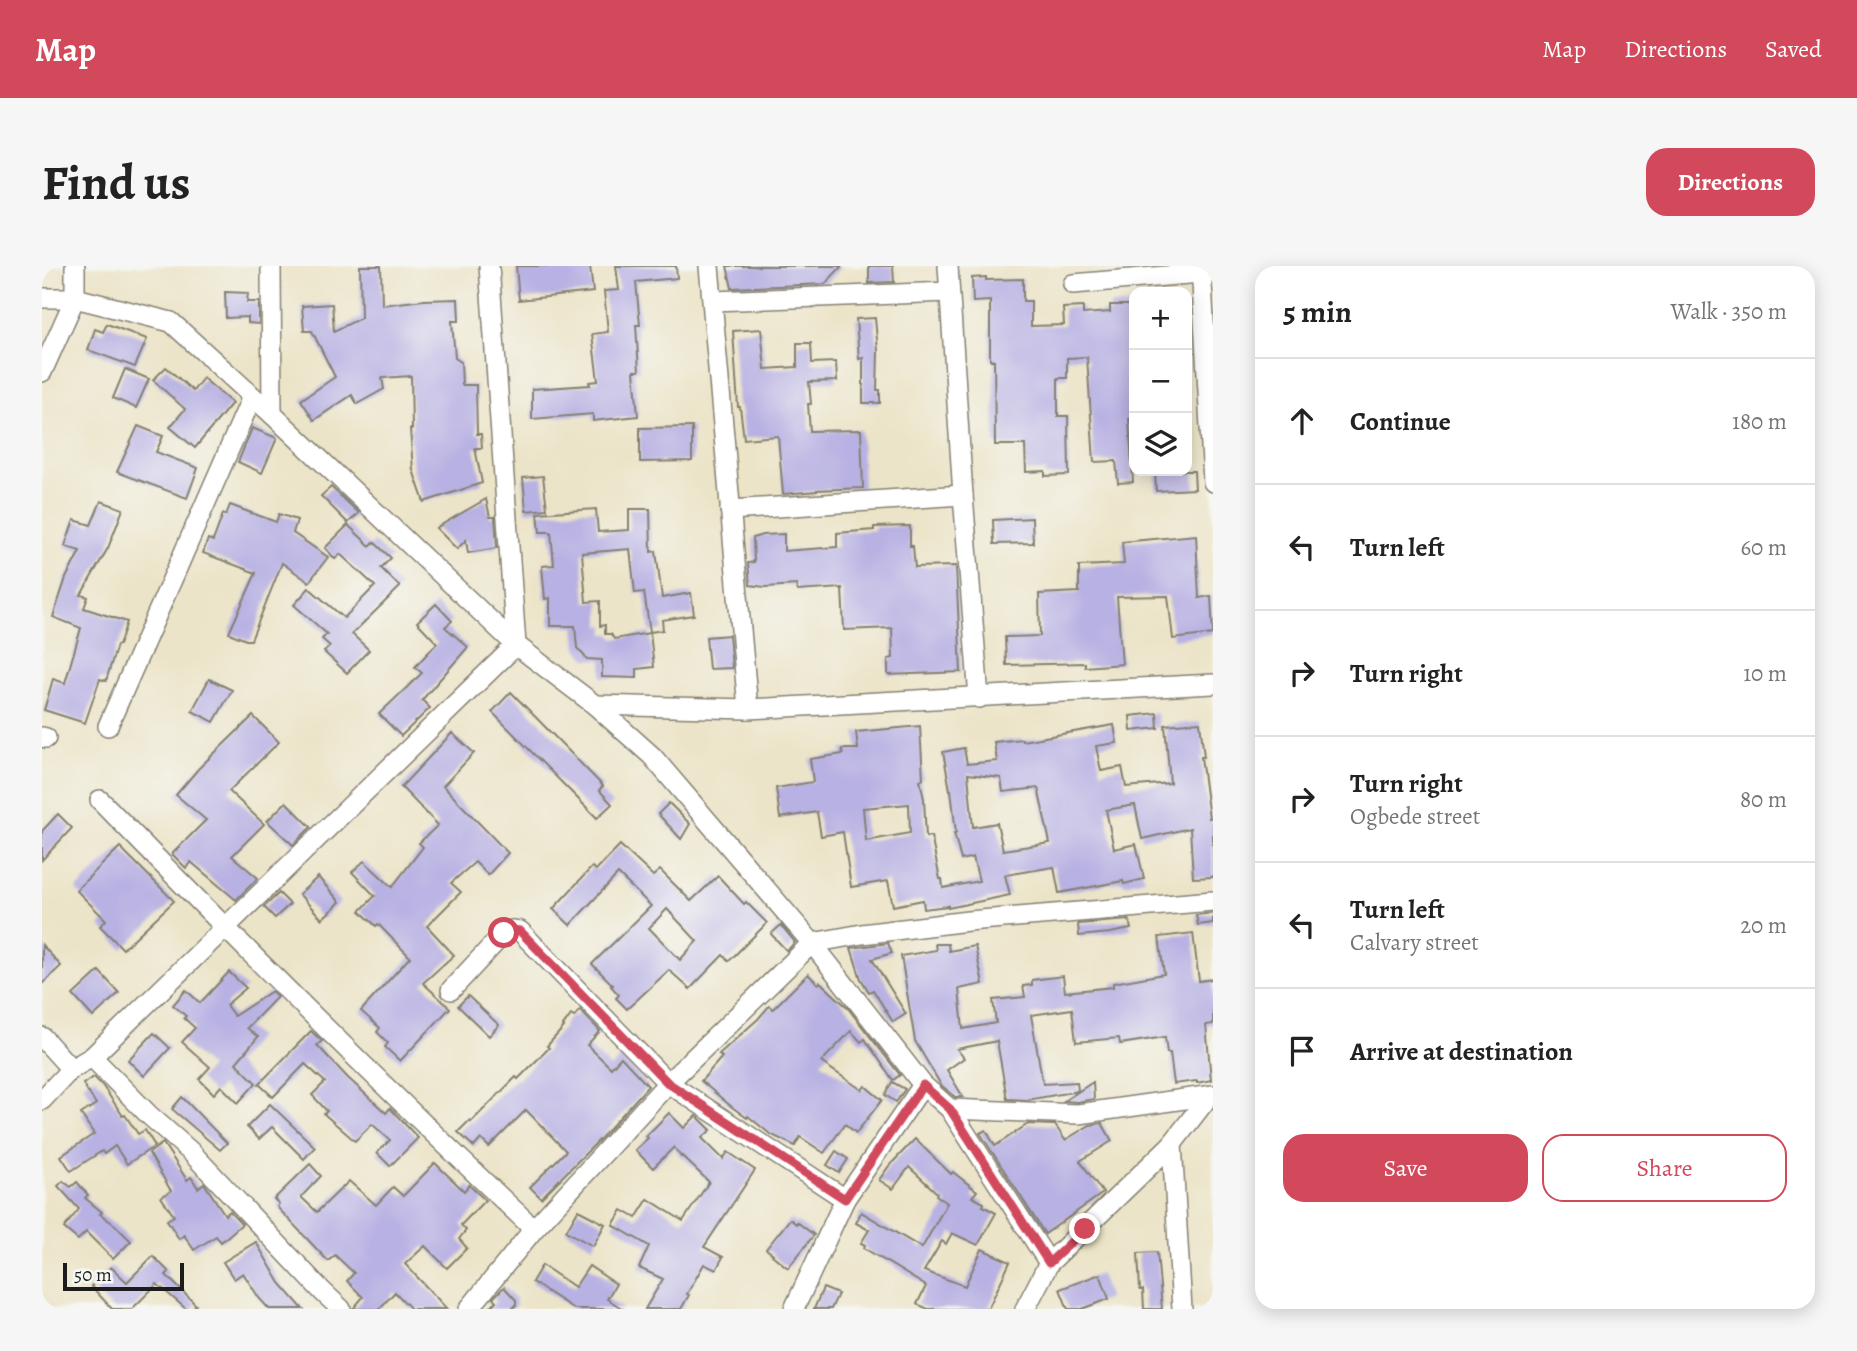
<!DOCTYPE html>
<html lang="en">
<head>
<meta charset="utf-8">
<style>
  :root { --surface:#fff; --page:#f6f6f6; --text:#222; --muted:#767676; --line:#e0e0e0; --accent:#d1495b }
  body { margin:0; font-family:Alegreya,serif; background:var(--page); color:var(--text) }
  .controls { position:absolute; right:21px; top:21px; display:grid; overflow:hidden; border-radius:14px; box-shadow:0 4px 18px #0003 }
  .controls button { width:63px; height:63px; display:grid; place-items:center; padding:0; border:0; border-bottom:2px solid var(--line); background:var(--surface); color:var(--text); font:35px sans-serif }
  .scale { position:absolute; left:21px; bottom:18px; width:121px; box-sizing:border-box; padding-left:7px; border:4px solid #1c1c1c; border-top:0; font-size:19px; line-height:24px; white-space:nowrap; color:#1c1c1c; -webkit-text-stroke:5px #f6f6f2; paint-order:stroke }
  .stop { position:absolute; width:21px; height:21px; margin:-16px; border:5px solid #d1495b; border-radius:50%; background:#fff }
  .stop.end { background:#d1495b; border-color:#fff; box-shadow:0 2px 7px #0008 }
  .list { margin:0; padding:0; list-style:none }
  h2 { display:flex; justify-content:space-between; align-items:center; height:91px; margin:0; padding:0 28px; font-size:30px }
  h2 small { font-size:23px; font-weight:400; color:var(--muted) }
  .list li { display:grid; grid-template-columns:46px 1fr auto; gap:21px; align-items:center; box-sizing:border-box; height:126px; padding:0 28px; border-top:2px solid var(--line) }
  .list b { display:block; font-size:26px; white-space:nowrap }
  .list p { margin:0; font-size:23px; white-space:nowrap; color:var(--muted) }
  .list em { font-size:23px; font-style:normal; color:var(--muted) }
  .actions { display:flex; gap:14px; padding:21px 28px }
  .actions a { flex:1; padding:16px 0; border:2px solid var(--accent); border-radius:21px; text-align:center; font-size:24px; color:var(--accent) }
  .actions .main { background:var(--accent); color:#fff }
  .icon { flex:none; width:38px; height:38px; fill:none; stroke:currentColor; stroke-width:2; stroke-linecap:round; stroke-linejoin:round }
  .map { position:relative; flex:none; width:1171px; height:1043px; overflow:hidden; border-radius:21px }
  header { display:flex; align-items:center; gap:42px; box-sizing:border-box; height:98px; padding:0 35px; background:var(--accent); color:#fff }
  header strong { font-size:33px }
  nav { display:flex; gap:38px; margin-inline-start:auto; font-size:24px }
  .intro { display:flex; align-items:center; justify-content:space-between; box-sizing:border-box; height:168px; padding:0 42px }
  h1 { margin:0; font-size:49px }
  .button { padding:18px 32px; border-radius:21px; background:var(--accent); color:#fff; font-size:24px; font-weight:700 }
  main { display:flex; gap:42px; padding:0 42px }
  aside { flex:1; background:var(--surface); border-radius:21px; box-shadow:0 4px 18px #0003 }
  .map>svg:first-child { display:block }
</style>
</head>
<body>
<header>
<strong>Map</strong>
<nav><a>Map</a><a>Directions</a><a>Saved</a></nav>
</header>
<div class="intro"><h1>Find us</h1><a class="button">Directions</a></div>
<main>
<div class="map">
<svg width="1171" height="1043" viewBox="0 0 1171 1043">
  <rect width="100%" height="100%" fill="#f6f6f2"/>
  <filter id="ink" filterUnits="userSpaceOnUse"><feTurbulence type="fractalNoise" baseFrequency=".0143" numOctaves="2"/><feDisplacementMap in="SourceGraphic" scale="14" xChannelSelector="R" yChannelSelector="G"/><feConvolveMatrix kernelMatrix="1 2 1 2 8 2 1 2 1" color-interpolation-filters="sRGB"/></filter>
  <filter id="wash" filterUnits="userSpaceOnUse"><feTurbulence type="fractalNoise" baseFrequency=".00686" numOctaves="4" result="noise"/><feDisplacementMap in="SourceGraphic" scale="28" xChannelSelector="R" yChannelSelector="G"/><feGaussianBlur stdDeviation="1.57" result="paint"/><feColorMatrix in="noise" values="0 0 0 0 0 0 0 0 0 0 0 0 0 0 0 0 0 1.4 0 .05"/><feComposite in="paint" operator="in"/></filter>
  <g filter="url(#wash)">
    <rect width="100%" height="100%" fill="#ece4c8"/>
    <g id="blocks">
      <g fill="#b8b1e3" fill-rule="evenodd">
        <path d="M318,0H339L340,39L382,34L416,33L417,55H410L413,92L419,96L420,119H434L435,168H439L440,182H433L440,217L382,236L371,204L368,163H370L369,110L340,112L342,123L315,138L310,129L272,154L259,134L293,111L270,65H262L260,40L290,38L292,65L319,52Z"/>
        <path d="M474,0H548L551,26L477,34Z"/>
        <path d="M574,0H634L635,12L594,16L598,59H594L597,105H592L596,150L551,155V148L490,153V123L548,119L547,116L556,115L550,68L566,66L562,25L577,24Z"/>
        <path d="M685,0H800L783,18L690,22Z"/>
        <path d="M827,0H851L852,16L827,17Z"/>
        <path d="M944,11V14L981,13V35H989V60L1022,59L1021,42L1041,41V48L1068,46V39H1092V152L1087,153L1091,216L1076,217L1074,195L1052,196L1045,91L1025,92V112H1016V150H1026L1027,209L1003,210V205L984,206L983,179H953L952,94H948V35L931,36L930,12Z"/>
        <path d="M183,26L206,27L205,36H217V58L206,57V51L184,52Z"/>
        <path d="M833,52L836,85L835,124H838V137H821V92L817,93L814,53Z"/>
        <path d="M65,58L105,73L93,101L46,84L53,63L61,66Z"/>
        <path d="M719,63L723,103L755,101V77H769L770,97L794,96L795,115L767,116L769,138H766L768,165L819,164L821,222L775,224V225L741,228L736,170L702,173L698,141H696L691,65Z"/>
        <path d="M124,101L151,125L161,112L190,137L153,182L128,161L143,143L111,114Z"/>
        <path d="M83,103L107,113L94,142L71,132Z"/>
        <path d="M96,160L121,170L114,186L156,202L145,232L75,206Z"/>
        <path d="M650,161V195L598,196V162Z"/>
        <path d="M210,162L235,172L220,207L196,196Z"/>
        <path d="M1113,205H1152L1153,223L1114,225Z"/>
        <path d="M501,210L505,243L484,245L481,212Z"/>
        <path d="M289,221L317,247L306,257L279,230Z"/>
        <path d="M444,233L448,251H453L455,282L426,287L424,274L415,283L394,262Z"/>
        <path d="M59,235L81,243L66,282L39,329L46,331L42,342L85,356L77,379H75L64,415L58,413L43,457L2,444L11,413L23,417L39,362L11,351L24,312L38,285L23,280L32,254L49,259Z"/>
        <path d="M188,239L234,256L237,248L255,254L251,267L286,291L267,316L240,297L209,374H204L187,367L214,307L161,287L166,273L171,275L181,248L184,249Z"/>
        <path d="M554,243L556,266L587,264V243H608L609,286L614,285L620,332L649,327L652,349L620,354L621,364L608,366L602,326L593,327L588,283L540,287L544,336L558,335V360L563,359V368H569L572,373L608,367L612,401L595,403V412L560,411V394L545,393L535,382L533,360H508V332L503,333L500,300L512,299L509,266H498L496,247Z"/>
        <path d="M990,252L991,277L952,278L951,254Z"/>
        <path d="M306,259L328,280L332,276L349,292L339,302L358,321L310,368L327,384L305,407L282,386L288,380L280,373L285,368L252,339L267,322L302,352L333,320L298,288L293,293L283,282Z"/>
        <path d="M868,260V280H871L873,301L914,300L919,406L846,409V393L851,392L850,362L802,364L800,322L755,325V319L723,321L708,319L706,297L712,296L711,272L720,269L742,268V285L795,281V267L832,264V261Z"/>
        <path d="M1154,269L1157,332L1169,330L1171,368L1131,373L1126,330L1075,331L1080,398L1043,401V397L964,399L963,371L998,370L997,328L1037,326V300L1082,298L1080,276Z"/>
        <path d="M394,338L410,355L403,361L426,381L380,434L388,442L359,470L337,448L380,407L373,401L395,377L375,356Z"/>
        <path d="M687,369L690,402L667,403L664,371Z"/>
        <path d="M167,413L190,424L172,456L150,445Z"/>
        <path d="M469,426L561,520L557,524L570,538L555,552L450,446Z"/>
        <path d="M1115,447L1116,462L1089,465L1088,450Z"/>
        <path d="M211,450L237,476L187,525L222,558L190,590L216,612L194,634L149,596L144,602L130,588L164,554L134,529L156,503Z"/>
        <path d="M1158,456L1162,491H1159L1167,552L1171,551V611L1151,612L1148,562L1100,573L1093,539L1064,544L1072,583L1094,578L1102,613L1082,618L1081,615L1017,627L1012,601L963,609L968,629L906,642V640L882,643L881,634L851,640L846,615L809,621L801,566L779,570L775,546L738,552L734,522L771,516L768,493L801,488L800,483H816L814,466L878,460L881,513L878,514L882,533L884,571L889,570L898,613H900L901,622L937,615L931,591L919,594L912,567H914L909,524H908L901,486L922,482L925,498L955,495L952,476L980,473V475L1072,459L1075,477L1054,480L1059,505L1080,501L1084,521L1128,517L1123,459ZM926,508L959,512L961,526L996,522L1008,577L961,584L955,557L931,561ZM867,538L868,567L824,575L821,542Z"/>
        <path d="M410,467L432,487L401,520L466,587L446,609L433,596L409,617L419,626L385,660L412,689L381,717L408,742L358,795L343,781L346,777L335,766L338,762L319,745L368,691L336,658L334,660L318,645L333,630L310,606L322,595L350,621L381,581L377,577L396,559L359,521Z"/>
        <path d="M244,536L269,561L251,579L225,555Z"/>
        <path d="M627,537L648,558L639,573L616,548Z"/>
        <path d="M16,548L30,562L0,594V565Z"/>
        <path d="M578,579L611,610L618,604L649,635L676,610L702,638L704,636L725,657L687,695L681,689L648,723L627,704L585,743L574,732L577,729L569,720L571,719L550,698L609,640L576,608L528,659L511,643L550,601L554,604ZM625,643L655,675L638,694L607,662Z"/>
        <path d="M78,581L132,635L81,683L58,660L64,654L34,624Z"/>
        <path d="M276,611L298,636L280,653L257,628Z"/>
        <path d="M237,627L248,638L233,652L222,641Z"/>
        <path d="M1171,647V657L1156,659L1154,649Z"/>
        <path d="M1087,654L1089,663L1068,667L1037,670L1036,658Z"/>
        <path d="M739,659L753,676L745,685L729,668Z"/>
        <path d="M1151,667L1157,715L1171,713V758L1164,759L1169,814L1155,817V815L1132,818L1128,787H1125L1123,771L1078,778L1077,772L1034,776L1030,743L989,749L1001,818L1035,816L1036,825L985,834L965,833L955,775L915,783L922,792L905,804L921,831H913L899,819L873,775L859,690L894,684L893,678H906L907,685L933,680L941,718L917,723L921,763L954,757L951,734L983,731L981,720L990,719V714L1021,710L1023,726L1071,721V717L1122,708L1117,671Z"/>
        <path d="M846,677L850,687L830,693L864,748L851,756L831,724L827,726L819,713L809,682Z"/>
        <path d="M0,679L19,700L0,718Z"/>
        <path d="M57,705L77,727L51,751L31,729Z"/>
        <path d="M187,706L204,722L184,739L192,750L230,725L235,731L205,762L216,771L194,797L214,817L196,837L179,820L172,828L157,813L168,801L140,776L153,762L142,752L144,750L131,739L144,724L158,737Z"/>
        <path d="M766,708L776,718L778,716L805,741L858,809L851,814L823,773L819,776L809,765L779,796L820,824L823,820L840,834L814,867L803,858L782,887L758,871L753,880L728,868L706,850L705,852L690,841L659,815L680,791L677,788L716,753L727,740L731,743Z"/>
        <path d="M426,730L457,759L447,770L416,740Z"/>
        <path d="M538,744L558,765L545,779L569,802L579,791L606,820L559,872L499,932L488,921L524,885L484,844L447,881L439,873L432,881L416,866L428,854L429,856L474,811L476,813L507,782L505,780L522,761L521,760L529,749L532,751Z"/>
        <path d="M269,765L280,775L275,779L306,812L344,847L348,842L376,872L348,900L335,887L348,874L330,858L313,875L282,848L285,845L270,829L283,816L263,798L231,831L217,818Z"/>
        <path d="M112,767L128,782L102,810L86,794Z"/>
        <path d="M52,811L60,819L81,850L83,849L96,868L103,864L113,880L85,898L73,880L62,888L60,885L29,905L19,890L52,868L39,848L54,838L41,818Z"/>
        <path d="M850,816L863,823L854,836L843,829Z"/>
        <path d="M1051,816L1052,833L1035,836L1022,835Z"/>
        <path d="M140,831L185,877L178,884L130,843Z"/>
        <path d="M228,838L273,881L262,893L230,861L217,873L205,861Z"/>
        <path d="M627,847L642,862L654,850L656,851L669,864L660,872L681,893L686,886L713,904L662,981L681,991L674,1004L662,998L645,1028L647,1029L639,1043H603L621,1013L597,1002L607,980L571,959L580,944L594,952L606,933L641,955L667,916L640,890L639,891L632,881L611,902L593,884L606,872L604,870Z"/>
        <path d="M1060,857L1070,875L1038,895L1061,927L1003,968L938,867L944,864L953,880L986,858L1013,859L1023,874L1048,859Z"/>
        <path d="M873,873L909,908L911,906L935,925L930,931L942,937L941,940L954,947L936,979L910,967L904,978L900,975L882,1005L923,1020L940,983L968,996L946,1043H886L875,1038L884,1020L822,982L823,979L819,977L827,964L814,957L819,946L880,982L905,937L894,929L895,927L867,901L851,923L837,914L847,900Z"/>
        <path d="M121,877L145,914L149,911L156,922L162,917L183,949L188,945L200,958L179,976L174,970L152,984L142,969L137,973L125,954L132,950L119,931L129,925L107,887Z"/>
        <path d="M794,885L806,893L797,907L785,899Z"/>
        <path d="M393,897L422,925L427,919L443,934L419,959L424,964L417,973L425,982L405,1002L383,980L363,998L405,1043H369L353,1026L337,1043H311L321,1031L305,1015L312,1007L293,989L286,995L235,941L237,938L232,933L268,898L279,910L259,931L275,946L307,915L334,939L351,921L361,930Z"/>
        <path d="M21,915L29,921L35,916L46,929L43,932L60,946L58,948L73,959L89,975L71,993L44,966L36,974L22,962L37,943L16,920Z"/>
        <path d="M536,944L563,958L551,980L524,965Z"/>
        <path d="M748,953L754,958L755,956L772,969L746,1002L730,989L731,988L724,983Z"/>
        <path d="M214,976L238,1017L261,1043H227L217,1032L201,1007L192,1013L181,996Z"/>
        <path d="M1115,986L1120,1043H1102L1101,1024H1098L1096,987Z"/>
        <path d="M111,990L127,1006L124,1009L154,1039L150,1043H144L115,1018L90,1043H70L49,1020L69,1001L85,1016Z"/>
        <path d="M500,999L533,1021L547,1000L574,1018L565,1033L581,1043H532L490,1016Z"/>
        <path d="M1058,1008L1067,1033L1040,1043H1026L1018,1023Z"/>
        <path d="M462,1021L474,1034V1039L470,1043H447L454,1035L451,1032Z"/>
        <path d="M781,1022L796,1028L789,1043H772Z"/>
      </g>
    </g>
  </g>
  <g filter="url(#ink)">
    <use href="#blocks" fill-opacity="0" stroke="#848072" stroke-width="2"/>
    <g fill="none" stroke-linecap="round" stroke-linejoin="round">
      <g stroke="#848072" stroke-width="22">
        <g id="minor">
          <path d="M229,0L230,148"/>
          <path d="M667,0L706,443"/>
          <path d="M906,0L921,229L937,432"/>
          <path d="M1159,0L1171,216"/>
          <path d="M1031,18L1170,6"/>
          <path d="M0,32H33L129,56L230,148L474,379L553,439L610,490L770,677L881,819L908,843L1007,997"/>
          <path d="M671,35L907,26"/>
          <path d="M0,106L33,32V0"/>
          <path d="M688,244L921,229"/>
          <path d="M553,439L706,443L1171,418"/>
          <path d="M66,460L210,131"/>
          <path d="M0,471L4,472"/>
          <path d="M58,534C200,680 344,824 492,963"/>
          <path d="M409,724L462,667L470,664L478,665L626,817L803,933"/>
          <path d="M0,771L29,803"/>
          <path d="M50,791L107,849L149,886L280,1025L299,1043"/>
          <path d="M0,834L29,803L50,791L474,379L447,0"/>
          <path d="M908,843L1036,848L1171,829"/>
          <path d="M1130,878L1140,1043"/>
          <path d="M427,1043L492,963L626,817L770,677L820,668L926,655L1171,635"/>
          <path d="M752,1043L803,933L881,819"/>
          <path d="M983,1043L1007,997L1130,878L1167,830"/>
        </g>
      </g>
      <use href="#minor" stroke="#fff" stroke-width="19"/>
    </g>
  </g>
  <g fill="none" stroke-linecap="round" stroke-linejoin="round" filter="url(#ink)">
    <path stroke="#d1495b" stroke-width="9" d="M462,667L470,664L478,665L626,817L803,933L881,819L908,843L1007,997L1043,963"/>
  </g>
</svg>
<div class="controls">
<button>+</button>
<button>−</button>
<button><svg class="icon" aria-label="layers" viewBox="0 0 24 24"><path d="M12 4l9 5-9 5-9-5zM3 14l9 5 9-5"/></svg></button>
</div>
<div class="scale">50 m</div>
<div class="stop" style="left:462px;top:667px"></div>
<div class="stop end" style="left:1043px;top:963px"></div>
</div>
<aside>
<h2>5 min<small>Walk · 350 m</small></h2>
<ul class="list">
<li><svg class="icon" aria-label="ahead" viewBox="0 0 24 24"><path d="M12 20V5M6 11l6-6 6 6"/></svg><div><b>Continue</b></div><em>180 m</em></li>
<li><svg class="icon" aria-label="left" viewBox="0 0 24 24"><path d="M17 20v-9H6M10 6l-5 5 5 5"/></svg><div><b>Turn left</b></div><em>60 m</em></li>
<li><svg class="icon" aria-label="right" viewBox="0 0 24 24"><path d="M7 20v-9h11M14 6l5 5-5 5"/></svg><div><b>Turn right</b></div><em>10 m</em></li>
<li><svg class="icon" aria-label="right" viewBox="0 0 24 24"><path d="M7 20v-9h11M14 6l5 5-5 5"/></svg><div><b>Turn right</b><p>Ogbede street</p></div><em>80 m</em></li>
<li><svg class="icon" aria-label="left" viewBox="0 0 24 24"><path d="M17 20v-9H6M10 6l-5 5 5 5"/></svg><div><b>Turn left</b><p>Calvary street</p></div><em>20 m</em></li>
<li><svg class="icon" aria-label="arrive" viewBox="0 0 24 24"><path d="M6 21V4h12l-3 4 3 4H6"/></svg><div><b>Arrive at destination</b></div></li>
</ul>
<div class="actions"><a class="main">Save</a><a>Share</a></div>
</aside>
</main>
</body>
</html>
